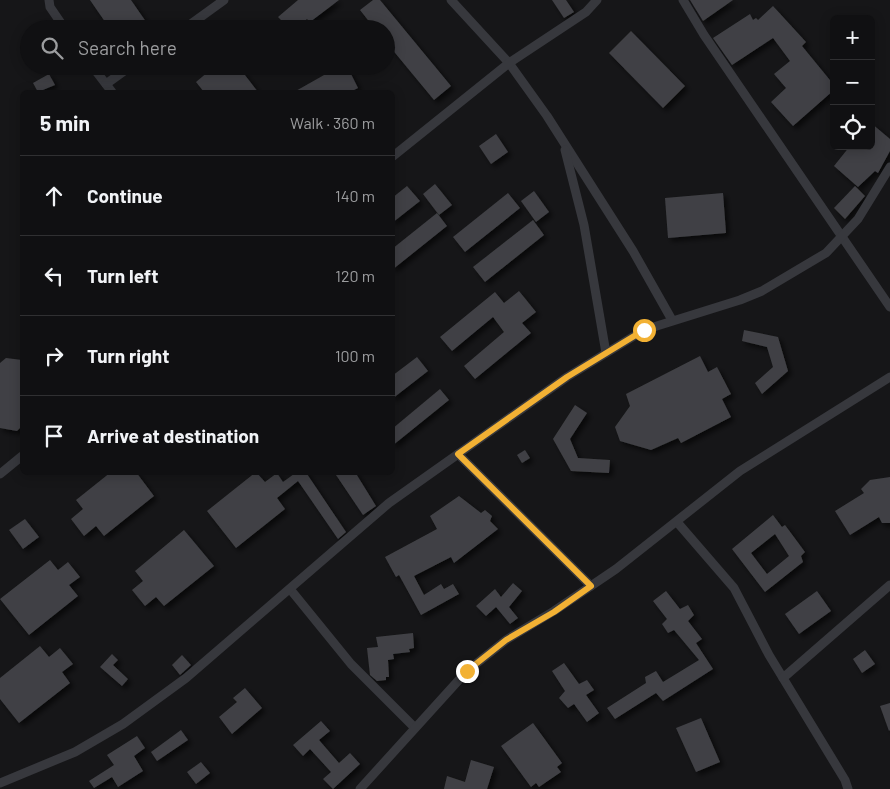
<!DOCTYPE html>
<html lang="en">
<head>
<meta charset="utf-8">
<style>
  :root { --surface:#101012; --page:#1e1e20; --text:#f1f3f6; --muted:#9c9d9f; --line:#303032 }
  body { margin:0; font-family:Barlow,sans-serif; background:var(--page); color:var(--text) }
  .controls { position:absolute; right:15px; top:15px; display:grid; overflow:hidden; border-radius:8px; box-shadow:0 2px 12px #0003 }
  .controls button { width:45px; height:45px; display:grid; place-items:center; padding:0; border:0; border-bottom:1px solid var(--line); background:var(--surface); color:var(--text); font:25px sans-serif }
  .stop { position:absolute; width:15px; height:15px; margin:-11px; border:4px solid #f2b134; border-radius:50%; background:#fff }
  .stop.end { background:#f2b134; border-color:#fff; box-shadow:0 1px 5px #0008 }
  .list { margin:0; padding:0; list-style:none }
  h2 { display:flex; justify-content:space-between; align-items:center; height:65px; margin:0; padding:0 20px; font-size:21px }
  h2 small { font-size:16px; font-weight:400; color:var(--muted) }
  .list li { display:grid; grid-template-columns:32px 1fr auto; gap:15px; align-items:center; box-sizing:border-box; height:80px; padding:0 20px; border-top:1px solid var(--line) }
  .list b { display:block; font-size:19px; white-space:nowrap }
  .list em { font-size:16px; font-style:normal; color:var(--muted) }
  .icon { flex:none; width:28px; height:28px; fill:none; stroke:currentColor; stroke-width:2; stroke-linecap:round; stroke-linejoin:round }
  .map { position:relative; flex:none; width:890px; height:789px; overflow:hidden }
  .search { position:absolute; background:var(--surface); box-shadow:0 2px 12px #0003; left:20px; top:20px; width:375px; height:55px; display:flex; align-items:center; gap:12px; box-sizing:border-box; padding:0 18px; border-radius:28px; color:var(--muted); font-size:19px }
  .panel { position:absolute; background:var(--surface); box-shadow:0 2px 12px #0003; left:20px; top:90px; width:375px; height:385px; border-radius:8px }
  .map>svg:first-child { display:block }
</style>
</head>
<body>
<div class="map">
<svg width="890" height="789" viewBox="0 0 890 789">
  <defs>
    <filter id="shadow"><feDropShadow dx="3.5" dy="3.5" stdDeviation="2.5" flood-color="#0009"/></filter>
  </defs>
  <rect width="100%" height="100%" fill="#161618"/>
  <g fill="#404145" fill-rule="evenodd" filter="url(#shadow)">
    <path d="M90,0H131L151,29H110Z"/>
    <path d="M298,0H339L310,22L307,19L295,29H272L282,21L278,17Z"/>
    <path d="M373,0H380L451,86L434,100L386,42V29H375L360,10Z"/>
    <path d="M552,0H566L574,12L564,18Z"/>
    <path d="M690,0H733L703,21Z"/>
    <path d="M773,6L806,42L802,46L834,85V90L793,126L771,102L786,88L774,74L790,61L773,38L732,65L713,38L750,14L753,20L756,18L758,20Z"/>
    <path d="M631,31L685,86L663,108L609,53Z"/>
    <path d="M215,66H238L258,92H204L196,82Z"/>
    <path d="M340,66H347L358,88L350,92H294Z"/>
    <path d="M49,74L55,85L38,92L33,83Z"/>
    <path d="M871,123L890,139V151L878,173L875,171L858,187L834,166L850,146H871Z"/>
    <path d="M496,134L508,152L491,164L479,146Z"/>
    <path d="M435,184L452,205L439,215L423,194Z"/>
    <path d="M407,186L420,201L392,223V198Z"/>
    <path d="M855,186L865,196L845,219L834,208Z"/>
    <path d="M534,191L549,212L536,222L521,201Z"/>
    <path d="M508,193L520,208L465,252L453,237Z"/>
    <path d="M723,193L726,233L668,238L665,198Z"/>
    <path d="M437,213L447,226L392,270V249Z"/>
    <path d="M533,220L544,235L485,282L473,267Z"/>
    <path d="M519,291L536,312L522,323L531,333L475,379L464,366L504,332L493,317L452,351L440,337L495,292L504,303Z"/>
    <path d="M744,330L778,337L788,371L762,394L755,383L773,367L767,347L742,341Z"/>
    <path d="M700,356L708,372L717,367L731,394L722,399L731,417L681,443L678,438L651,450L620,441L615,427L630,406L626,394Z"/>
    <path d="M417,357L428,371L392,399V376Z"/>
    <path d="M6,358L22,360V426L17,431L0,428V363Z"/>
    <path d="M440,389L449,400L392,446V429Z"/>
    <path d="M575,405L587,413L570,439L578,458L610,460L609,473L571,471L553,439Z"/>
    <path d="M525,450L530,458L522,463L517,455Z"/>
    <path d="M111,472H136L154,496L104,536L96,526L84,536L71,519L83,509L76,500Z"/>
    <path d="M256,472L265,482L277,473L283,482L294,474L292,472H309L307,474L346,532L338,539L298,481L277,498L285,509L236,548L207,511Z"/>
    <path d="M334,472H355L376,506L363,515Z"/>
    <path d="M890,477V523H882L879,517L850,535L835,511L864,493L861,489L870,480Z"/>
    <path d="M459,496L481,513L485,510L492,516L490,521L498,529L454,563L451,557L414,576L424,595L441,584L444,589L453,584L459,594L421,615L399,575L396,577L385,557L437,529L430,516Z"/>
    <path d="M773,515L782,527L785,525L805,552L801,556L803,562L765,592L732,549ZM775,534L789,556L767,574L751,553Z"/>
    <path d="M25,519L39,537L23,549L9,530Z"/>
    <path d="M184,530L214,566L164,606L156,597L145,606L132,590L143,581L135,571Z"/>
    <path d="M50,560L58,570L68,562L80,577L69,585L78,596L29,635L0,599Z"/>
    <path d="M513,583L522,591L509,607L518,618L510,624L496,607L486,616L476,606L495,589L501,597Z"/>
    <path d="M666,591L680,609L688,605L694,615L688,621L702,639L696,643L713,669L663,701L656,693L615,719L607,708L646,683L645,677L656,671L663,682L699,660L674,630L668,633L662,624L667,619L653,601Z"/>
    <path d="M817,591L831,611L799,634L785,614Z"/>
    <path d="M413,633L414,648L409,649L410,652L393,654L394,659L388,660L389,677H386V680L377,681L370,675L367,648L378,647L376,637Z"/>
    <path d="M40,646L49,657L60,648L73,664L62,672L70,683L19,723L0,699V678Z"/>
    <path d="M865,650L875,664L862,673L853,659Z"/>
    <path d="M112,654L118,660L113,665L128,679L122,686L100,667Z"/>
    <path d="M182,655L191,665L180,675L172,665Z"/>
    <path d="M564,663L579,684L587,680L594,690L586,695L599,713L587,722L574,704L568,708L559,698L565,691L552,671Z"/>
    <path d="M245,688L262,708L232,734L219,717L237,702L233,698Z"/>
    <path d="M890,703V730L889,731L880,706Z"/>
    <path d="M701,718L720,762L696,772L676,728Z"/>
    <path d="M321,721L330,731L319,740L339,763L350,753L360,764L333,789L323,779L331,772L310,749L303,756L293,745Z"/>
    <path d="M533,723L562,763L557,767L561,772L539,787L536,783L531,787L501,746Z"/>
    <path d="M181,730L188,740L157,761L151,752Z"/>
    <path d="M137,736L145,748L134,756L143,771L118,787L112,777L94,788L89,781L114,765L107,755Z"/>
    <path d="M471,760L494,767L487,789H444L447,776L465,782Z"/>
    <path d="M201,762L210,773L196,784L187,772Z"/>
  </g>
  <g fill="none" stroke-linecap="round" stroke-linejoin="round">
    <g stroke="#37383d" stroke-width="9">
      <path d="M49,0L50,7L65,29"/>
      <path d="M451,0L509,63L547,116L633,251L672,320"/>
      <path d="M683,0L704,35L890,307"/>
      <path d="M184,29L224,0"/>
      <path d="M92,66L112,92"/>
      <path d="M106,84L131,66"/>
      <path d="M565,150L584,225L606,353"/>
      <path d="M392,157L509,63L586,12L597,0"/>
      <path d="M458,454L591,586"/>
      <path d="M0,474L22,456"/>
      <path d="M677,522L734,588L769,655L845,780L848,789"/>
      <path d="M290,589L351,664L414,727"/>
      <path d="M783,678L890,585"/>
      <path d="M0,783L75,752L123,724L186,678L389,503L567,377L644,330L740,300L762,291L826,253L858,219L890,167"/>
      <path d="M360,789L467,671L506,640L554,611L616,569L740,471L890,377"/>
    </g>
  </g>
  <g fill="none" stroke-linecap="round" stroke-linejoin="round">
    <path stroke="#f2b134" stroke-width="6" d="M467,671L506,640L554,612L591,586L458,454L567,377L644,330"/>
  </g>
</svg>
<div class="controls">
<button>+</button>
<button>−</button>
<button><svg class="icon" aria-label="locate" viewBox="0 0 24 24"><circle cx="12" cy="12" r="6"/><path d="M12 2v4M12 18v4M2 12h4M18 12h4"/></svg></button>
</div>
<div class="stop" style="left:644px;top:330px"></div>
<div class="stop end" style="left:467px;top:671px"></div>
<div class="search"><svg class="icon" aria-label="search" viewBox="0 0 24 24"><circle cx="10" cy="10" r="6"/><path d="M15 15l6 6"/></svg>Search here</div>
<section class="panel">
<h2>5 min<small>Walk · 360 m</small></h2>
<ul class="list">
<li><svg class="icon" aria-label="ahead" viewBox="0 0 24 24"><path d="M12 20V5M6 11l6-6 6 6"/></svg><div><b>Continue</b></div><em>140 m</em></li>
<li><svg class="icon" aria-label="left" viewBox="0 0 24 24"><path d="M17 20v-9H6M10 6l-5 5 5 5"/></svg><div><b>Turn left</b></div><em>120 m</em></li>
<li><svg class="icon" aria-label="right" viewBox="0 0 24 24"><path d="M7 20v-9h11M14 6l5 5-5 5"/></svg><div><b>Turn right</b></div><em>100 m</em></li>
<li><svg class="icon" aria-label="arrive" viewBox="0 0 24 24"><path d="M6 21V4h12l-3 4 3 4H6"/></svg><div><b>Arrive at destination</b></div></li>
</ul>
</section>
</div>
</body>
</html>
